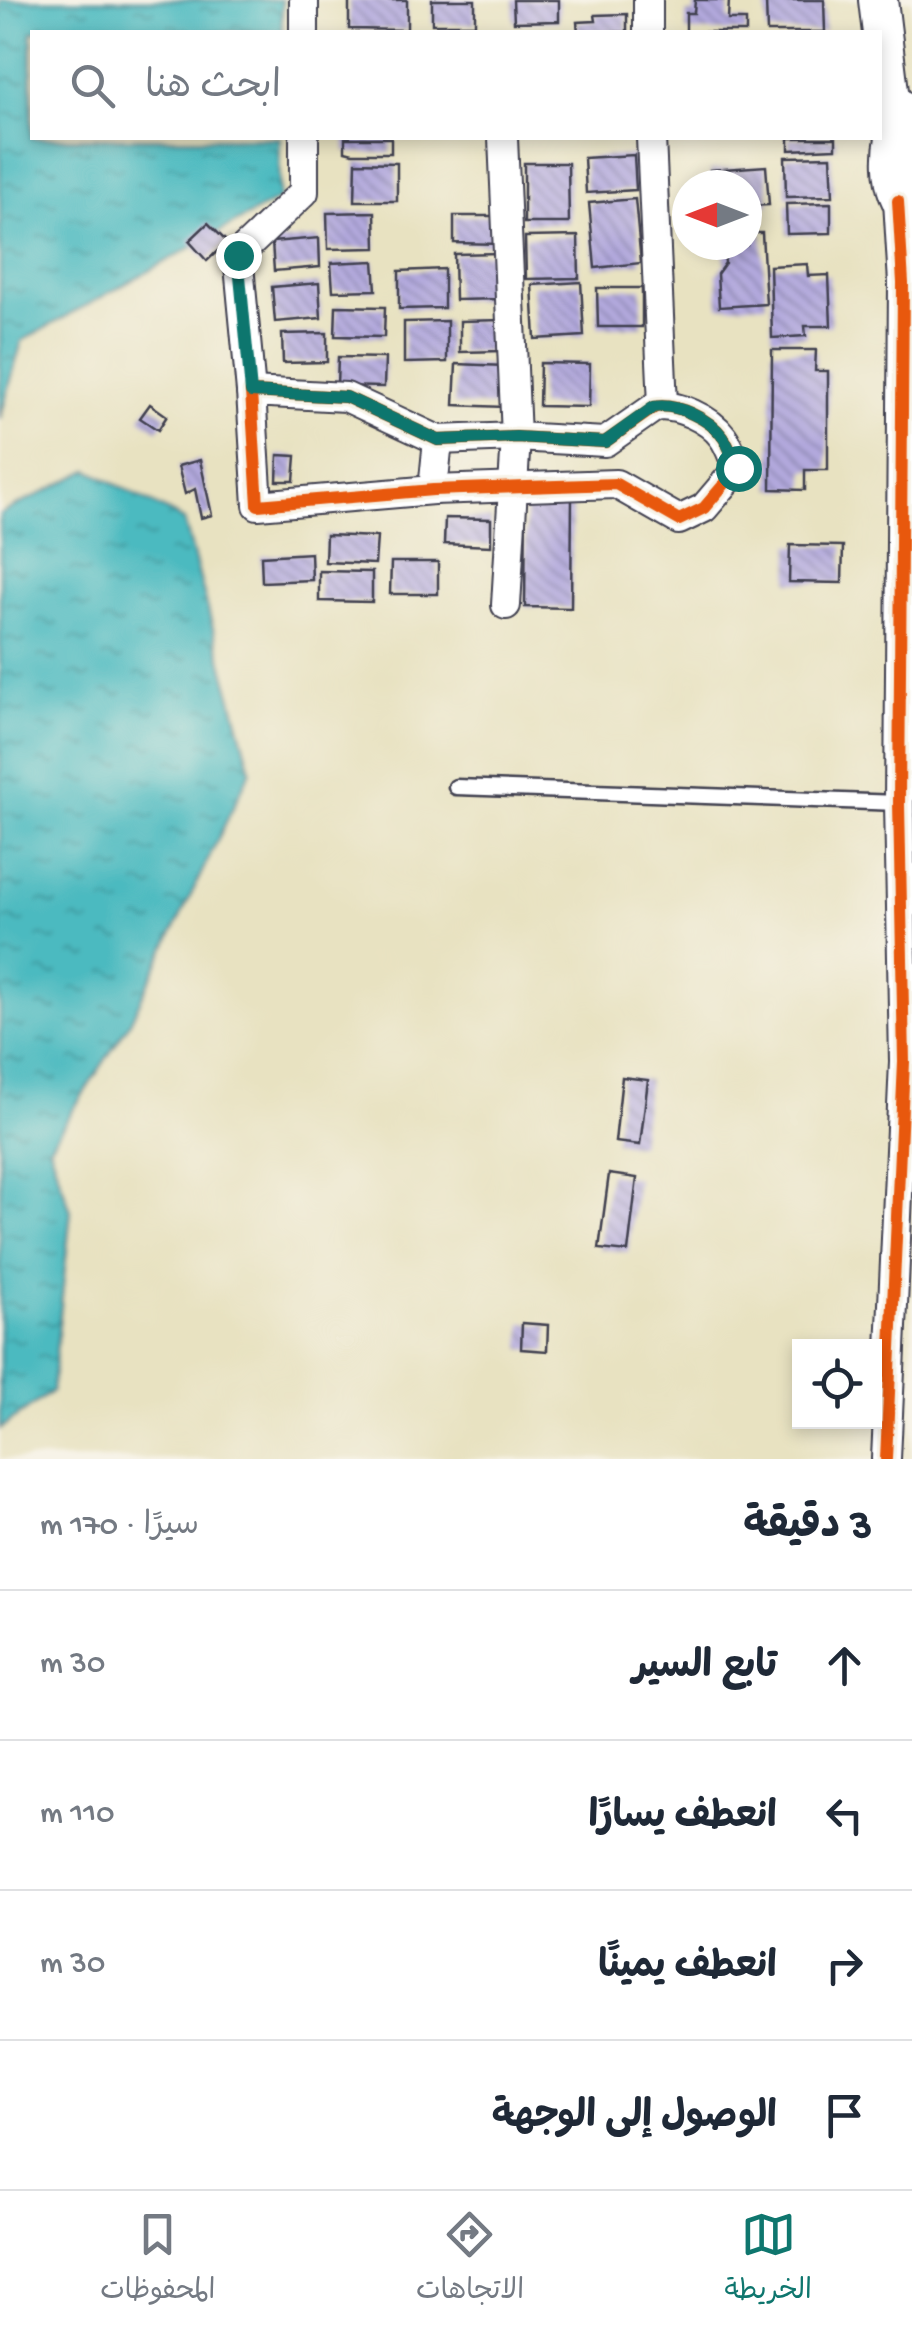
<!DOCTYPE html>
<html lang="ar">
<head>
<meta charset="utf-8">
<style>
  :root { --surface:#fff; --page:#f2f2f3; --text:#1f2937; --muted:#747a83; --line:#e0e1e3; --accent:#0f766e }
  body { margin:0; font-family:"Gochi Hand","Playpen Sans Arabic",sans-serif; background:var(--page); color:var(--text); direction:rtl }
  .controls { position:absolute; right:30px; bottom:30px; display:grid; overflow:hidden; border-radius:0px; box-shadow:0 5px 15px #0003 }
  .controls button { width:90px; height:90px; display:grid; place-items:center; padding:0; border:0; border-bottom:2px solid var(--line); background:var(--surface); color:var(--text); font:50px sans-serif }
  .compass { position:absolute; left:672px; top:170px; width:90px; height:90px; border-radius:50%; background:var(--surface); box-shadow:0 5px 15px #0003; rotate:270deg }
  .stop { position:absolute; width:30px; height:30px; margin:-22px; border:8px solid #0f766e; border-radius:50%; background:#fff }
  .stop.end { background:#0f766e; border-color:#fff; box-shadow:0 2px 10px #0008 }
  .list { margin:0; padding:0; list-style:none }
  h2 { display:flex; justify-content:space-between; align-items:center; height:130px; margin:0; padding:0 40px; font-size:42px }
  h2 small { font-size:32px; font-weight:400; color:var(--muted) }
  .list li { display:grid; grid-template-columns:65px 1fr auto; gap:30px; align-items:center; box-sizing:border-box; height:150px; padding:0 40px; border-top:2px solid var(--line) }
  .list b { display:block; font-size:38px; white-space:nowrap }
  .list em { font-size:32px; font-style:normal; color:var(--muted) }
  .icon { flex:none; width:55px; height:55px; fill:none; stroke:currentColor; stroke-width:2; stroke-linecap:round; stroke-linejoin:round }
  .map { position:relative; flex:none; width:912px; height:1459px; overflow:hidden; direction:ltr }
  .search { position:absolute; background:var(--surface); box-shadow:0 5px 15px #0003; left:30px; right:30px; top:30px; height:110px; display:flex; align-items:center; gap:25px; box-sizing:border-box; padding:0 35px; border-radius:0px; color:var(--muted); font-size:38px }
  .sheet { height:730px; background:var(--surface) }
  nav { display:flex; justify-content:space-around; align-items:center; box-sizing:border-box; height:140px; border-top:2px solid var(--line); background:var(--surface); font-size:28px; color:var(--muted) }
  nav a { display:grid; justify-items:center; gap:5px }
  nav .on { color:var(--accent) }
  .map>svg:first-child { display:block }
</style>
</head>
<body>
<div class="map">
<svg width="912" height="1459" viewBox="0 0 912 1459">
  <defs>
    <pattern id="water-ripples" width="26" height="14" patternUnits="userSpaceOnUse" patternTransform="scale(2.5)"><rect width="26" height="14" fill="#4bbac0"/><path d="M2 4q2-2 4 0t4 0M15 11q2-2 4 0t4 0" fill="none" stroke="#3e979d"/></pattern>
    <pattern id="building-back-hatch" width="6" height="6" patternUnits="userSpaceOnUse" patternTransform="scale(2.5)"><rect width="6" height="6" fill="#b2a9dd"/><path d="M-1 5l2 2M0 0l6 6M5-1l2 2" fill="none" stroke="#9089b4"/></pattern>
  </defs>
  <rect width="100%" height="100%" fill="#f7f3e8"/>
  <filter id="ink" filterUnits="userSpaceOnUse"><feTurbulence type="fractalNoise" baseFrequency=".01" numOctaves="2"/><feDisplacementMap in="SourceGraphic" scale="20" xChannelSelector="R" yChannelSelector="G"/><feConvolveMatrix kernelMatrix="1 2 1 2 8 2 1 2 1" color-interpolation-filters="sRGB"/></filter>
  <filter id="wash" filterUnits="userSpaceOnUse"><feTurbulence type="fractalNoise" baseFrequency=".0048" numOctaves="4" result="noise"/><feDisplacementMap in="SourceGraphic" scale="40" xChannelSelector="R" yChannelSelector="G"/><feGaussianBlur stdDeviation="2.25" result="paint"/><feColorMatrix in="noise" values="0 0 0 0 0 0 0 0 0 0 0 0 0 0 0 0 0 1.4 0 .05"/><feComposite in="paint" operator="in"/></filter>
  <g filter="url(#wash)">
    <rect width="100%" height="100%" fill="#e8e2c1"/>
    <g fill="url(#water-ripples)" stroke="#366e7e" stroke-width="2.5">
      <path d="M0,0H282V32H32V138H280L279,199L22,341L0,419Z"/>
      <path d="M89,470L184,520L251,770L130,1022L49,1147L71,1211L52,1391L0,1429V514Z"/>
    </g>
    <g id="blocks">
      <g fill="url(#building-back-hatch)">
        <path d="M349,0H407V30L349,29Z"/>
        <rect x="432" y="0" width="43" height="24"/>
        <path d="M513,0H559V21L514,22Z"/>
        <path d="M695,0H729L728,20H746V32H686V13H694Z"/>
        <path d="M766,0H824L825,32H767Z"/>
        <path d="M627,14V32H578L577,22L596,21L595,15Z"/>
        <path d="M345,138H391V153H353L345,151Z"/>
        <path d="M789,138H836V148L789,150Z"/>
        <path d="M634,155L636,190L586,193L584,158Z"/>
        <path d="M831,156L833,196L786,197L785,157Z"/>
        <path d="M356,162L397,163V201H355Z"/>
        <path d="M524,163H568L569,223H524Z"/>
        <path d="M766,166L769,205L747,206V185H711L710,170Z"/>
        <path d="M635,199L641,263L595,268L589,203Z"/>
        <path d="M831,203V233L787,234L786,204Z"/>
        <path d="M375,212L376,248L328,249L327,213Z"/>
        <path d="M454,216H503V244L454,243Z"/>
        <path d="M208,223L227,242L207,261L189,241Z"/>
        <path d="M747,233H762L766,304L719,307L717,274L725,263L724,252L713,253V245H747Z"/>
        <path d="M578,236L579,278L526,279L525,237Z"/>
        <path d="M319,238L320,267L274,271L272,242Z"/>
        <path d="M501,253L502,299L455,300L454,254Z"/>
        <path d="M374,261L376,290L333,291L331,263Z"/>
        <path d="M807,264L808,276L829,275L831,326H805L806,336L772,338L770,266Z"/>
        <path d="M444,269V308L399,309V271Z"/>
        <path d="M581,282L584,336L535,339L532,285Z"/>
        <path d="M319,283L321,318L275,322L272,287Z"/>
        <path d="M597,288H642V327H598Z"/>
        <path d="M336,306L385,307L384,337L335,336Z"/>
        <path d="M503,320V351L460,352V321Z"/>
        <path d="M447,321V362L404,363V322Z"/>
        <path d="M327,333V362L283,363L282,334Z"/>
        <path d="M772,350H816L815,371H828V470H805V490L771,489Z"/>
        <path d="M338,357L385,358L384,387L337,386Z"/>
        <path d="M540,363L590,364L589,407L539,406Z"/>
        <path d="M456,364L505,366L504,407L454,405Z"/>
        <path d="M150,404L167,416L158,430L140,418Z"/>
        <path d="M278,455L296,456L294,481H277Z"/>
        <path d="M200,460L212,515L201,518L195,489L185,494L178,466Z"/>
        <path d="M526,495L572,496L571,608L525,607Z"/>
        <path d="M445,518L491,519V546L444,544Z"/>
        <path d="M326,535L377,537L375,564L325,562Z"/>
        <path d="M790,545L843,546L842,583L789,582Z"/>
        <path d="M311,553L312,580L262,582L261,556Z"/>
        <path d="M391,562H438V594H390Z"/>
        <path d="M319,571L372,572V602L319,601Z"/>
        <path d="M622,1077L648,1080L640,1145L615,1142Z"/>
        <path d="M609,1174L637,1178L628,1252L599,1249Z"/>
        <path d="M522,1323L548,1325L547,1351L521,1349Z"/>
      </g>
    </g>
  </g>
  <g filter="url(#ink)">
    <use href="#blocks" fill-opacity="0" stroke="#403f4f" stroke-width="2.5"/>
    <g fill="none" stroke-linecap="round" stroke-linejoin="round">
      <g stroke="#403f4f" stroke-width="19">
        <path id="service" d="M456,787L899,803"/>
      </g>
      <g stroke="#403f4f" stroke-width="32">
        <g id="minor">
          <path d="M304,0V32"/>
          <path d="M648,0V32"/>
          <path d="M503,138L516,437L506,605"/>
          <path d="M651,138L663,405"/>
          <path d="M251,392L346,397L438,440L516,437L605,442L655,407C676,403 710,419 723,437C729,445 733,458 738,468L704,508L679,520L616,484L433,490L258,505Z"/>
          <path d="M251,392L238,255L304,192V138"/>
          <path d="M433,490L438,440"/>
          <path d="M886,1459L904,1062L899,803L903,283L898,201"/>
        </g>
      </g>
      <g stroke="#403f4f" stroke-width="42">
        <g id="secondary">
          <path d="M878,0L894,133"/>
          <path d="M903,110C890,144 886,187 912,216"/>
        </g>
      </g>
      <use href="#service" stroke="#fff" stroke-width="14"/>
      <use href="#minor" stroke="#fff" stroke-width="28"/>
      <use href="#secondary" stroke="#fff" stroke-width="38"/>
      <g stroke="#f7f3e8" stroke-width="19">
        <g id="cycleway">
          <path d="M251,392L346,397L438,440L516,437L605,442L655,407C676,403 710,419 723,437C729,445 733,458 738,468L704,508L679,520L616,484L433,490L258,505Z"/>
          <path d="M886,1459L904,1062L899,803L903,283L898,201"/>
        </g>
      </g>
      <use href="#cycleway" stroke="#e8590c" stroke-width="12"/>
    </g>
  </g>
  <g fill="none" stroke-linecap="round" stroke-linejoin="round" filter="url(#ink)">
    <path stroke="#0f766e" stroke-width="12" d="M238,255L251,392L346,397L438,440L516,437L605,442L654,407C676,403 710,419 723,437C729,446 733,458 738,468"/>
  </g>
</svg>
<div class="controls">
<button><svg class="icon" aria-label="locate" viewBox="0 0 24 24"><circle cx="12" cy="12" r="6"/><path d="M12 2v4M12 18v4M2 12h4M18 12h4"/></svg></button>
</div>
<svg class="compass" viewBox="-18 -18 36 36"><path d="M0-13l5 13h-10z" fill="#e53935"/><path d="M0 13l5-13h-10z" fill="#747a83"/></svg>
<div class="stop" style="left:738px;top:468px"></div>
<div class="stop end" style="left:238px;top:255px"></div>
<div class="search"><svg class="icon" aria-label="search" viewBox="0 0 24 24"><circle cx="10" cy="10" r="6"/><path d="M15 15l6 6"/></svg>ابحث هنا</div>
</div>
<section class="sheet">
<h2>3 دقيقة<small>سيرًا · 170 m</small></h2>
<ul class="list">
<li><svg class="icon" aria-label="ahead" viewBox="0 0 24 24"><path d="M12 20V5M6 11l6-6 6 6"/></svg><div><b>تابع السير</b></div><em>30 m</em></li>
<li><svg class="icon" aria-label="left" viewBox="0 0 24 24"><path d="M17 20v-9H6M10 6l-5 5 5 5"/></svg><div><b>انعطف يسارًا</b></div><em>110 m</em></li>
<li><svg class="icon" aria-label="right" viewBox="0 0 24 24"><path d="M7 20v-9h11M14 6l5 5-5 5"/></svg><div><b>انعطف يمينًا</b></div><em>30 m</em></li>
<li><svg class="icon" aria-label="arrive" viewBox="0 0 24 24"><path d="M6 21V4h12l-3 4 3 4H6"/></svg><div><b>الوصول إلى الوجهة</b></div></li>
</ul>
</section>
<nav>
<a class="on"><svg class="icon" aria-label="map" viewBox="0 0 24 24"><path d="M3 6l6-2 6 2 6-2v14l-6 2-6-2-6 2zM9 4v14M15 6v14"/></svg>الخريطة</a>
<a><svg class="icon" aria-label="directions" viewBox="0 0 24 24"><path d="M12 3l9 9-9 9-9-9zM9 14v-3h6M13 9l2 2-2 2"/></svg>الاتجاهات</a>
<a><svg class="icon" aria-label="saved" viewBox="0 0 24 24"><path d="M7 4h10v16l-5-4-5 4z"/></svg>المحفوظات</a>
</nav>
</body>
</html>
